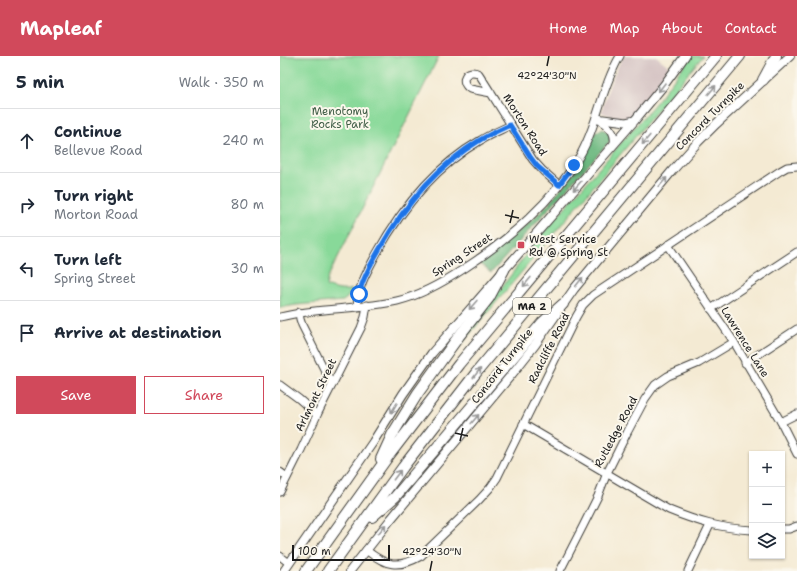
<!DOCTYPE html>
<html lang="en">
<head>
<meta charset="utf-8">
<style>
  :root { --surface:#fff; --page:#f2f2f3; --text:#1f2937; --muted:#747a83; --line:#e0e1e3; --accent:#d1495b }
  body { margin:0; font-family:"Shantell Sans",sans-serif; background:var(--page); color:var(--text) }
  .controls { position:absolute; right:12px; bottom:12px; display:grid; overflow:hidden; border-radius:0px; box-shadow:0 1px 3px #0004 }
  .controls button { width:36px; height:36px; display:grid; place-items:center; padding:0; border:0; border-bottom:1px solid var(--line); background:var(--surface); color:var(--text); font:20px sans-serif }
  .scale { position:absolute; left:12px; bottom:10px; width:98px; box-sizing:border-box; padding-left:4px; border:2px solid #1c1c1c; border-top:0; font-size:11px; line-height:14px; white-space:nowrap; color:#1c1c1c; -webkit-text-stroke:3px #fbf7ec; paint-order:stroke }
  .stop { position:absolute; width:12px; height:12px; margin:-9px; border:3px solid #1a73e8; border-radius:50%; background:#fff }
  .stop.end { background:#1a73e8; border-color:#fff; box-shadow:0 1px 4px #0008 }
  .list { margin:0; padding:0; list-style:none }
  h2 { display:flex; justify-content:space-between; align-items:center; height:52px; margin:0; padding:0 16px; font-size:17px }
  h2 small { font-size:13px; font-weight:400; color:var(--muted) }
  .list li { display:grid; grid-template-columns:26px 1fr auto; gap:12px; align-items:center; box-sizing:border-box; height:64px; padding:0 16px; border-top:1px solid var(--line) }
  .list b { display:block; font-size:15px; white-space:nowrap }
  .list p { margin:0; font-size:13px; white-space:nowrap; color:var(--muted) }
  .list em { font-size:13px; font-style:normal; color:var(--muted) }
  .actions { display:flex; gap:8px; padding:12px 16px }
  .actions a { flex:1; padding:9px 0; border:1px solid var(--accent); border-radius:0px; text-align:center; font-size:14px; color:var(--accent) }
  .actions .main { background:var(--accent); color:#fff }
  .icon { flex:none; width:22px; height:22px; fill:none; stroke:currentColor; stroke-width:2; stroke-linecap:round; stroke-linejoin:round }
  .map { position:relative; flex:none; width:517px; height:515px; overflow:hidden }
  header { display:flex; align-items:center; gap:24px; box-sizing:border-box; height:56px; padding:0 20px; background:var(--accent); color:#fff }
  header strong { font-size:19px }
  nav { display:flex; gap:22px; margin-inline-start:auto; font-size:14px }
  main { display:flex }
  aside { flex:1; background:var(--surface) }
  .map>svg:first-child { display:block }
</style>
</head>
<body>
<header>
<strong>Mapleaf</strong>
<nav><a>Home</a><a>Map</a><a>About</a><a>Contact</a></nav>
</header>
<main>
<aside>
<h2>5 min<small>Walk · 350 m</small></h2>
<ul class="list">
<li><svg class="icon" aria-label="ahead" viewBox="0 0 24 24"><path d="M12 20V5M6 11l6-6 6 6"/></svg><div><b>Continue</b><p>Bellevue Road</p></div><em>240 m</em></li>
<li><svg class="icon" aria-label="right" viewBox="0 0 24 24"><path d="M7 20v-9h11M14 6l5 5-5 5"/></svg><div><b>Turn right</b><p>Morton Road</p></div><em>80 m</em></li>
<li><svg class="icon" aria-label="left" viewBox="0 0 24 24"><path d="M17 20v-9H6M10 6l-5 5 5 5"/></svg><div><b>Turn left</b><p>Spring Street</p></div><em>30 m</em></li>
<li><svg class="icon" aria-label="arrive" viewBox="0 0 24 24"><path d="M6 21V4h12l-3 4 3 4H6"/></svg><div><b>Arrive at destination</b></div></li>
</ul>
<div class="actions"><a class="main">Save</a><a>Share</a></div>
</aside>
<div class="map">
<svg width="517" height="515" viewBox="0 0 517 515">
  <rect width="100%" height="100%" fill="#fbf7ec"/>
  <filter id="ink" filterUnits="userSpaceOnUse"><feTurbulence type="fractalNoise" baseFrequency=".025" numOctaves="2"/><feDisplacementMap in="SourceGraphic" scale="8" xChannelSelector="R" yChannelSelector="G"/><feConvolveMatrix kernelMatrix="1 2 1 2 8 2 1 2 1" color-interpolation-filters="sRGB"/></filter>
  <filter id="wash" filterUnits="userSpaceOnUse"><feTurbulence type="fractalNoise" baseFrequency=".012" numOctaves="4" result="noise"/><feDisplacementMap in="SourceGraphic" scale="16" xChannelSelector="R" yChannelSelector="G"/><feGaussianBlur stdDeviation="0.9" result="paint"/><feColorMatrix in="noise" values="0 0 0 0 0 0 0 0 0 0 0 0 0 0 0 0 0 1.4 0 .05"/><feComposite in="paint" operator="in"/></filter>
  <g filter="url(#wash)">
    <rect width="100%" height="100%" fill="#f4ead3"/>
    <path fill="#d2bfc0" d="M344,0H376L391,12L362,50L349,63L335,62L321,56L330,28L339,8Z"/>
    <g fill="#88d999" stroke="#527a5a">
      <path d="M0,0H159L48,221L46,230C55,233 63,236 72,233L68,241L63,245L16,249L0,252Z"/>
      <path d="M411,0H423L188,280L166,307L163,310L260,180L355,71L378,44Z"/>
    </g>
    <path fill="#6eb981" stroke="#456a4e" d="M322,73C329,76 331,77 330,85L211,217L199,207L217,193L253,163L269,147L297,113L312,82L316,76Z"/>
  </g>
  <g filter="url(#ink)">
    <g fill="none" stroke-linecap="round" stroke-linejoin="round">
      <g stroke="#3c3b37" stroke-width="9">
        <g id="minor">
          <path d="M211,37L190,33C178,25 187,11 199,18L253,104L263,115L279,129"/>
          <path d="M316,62L346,66L355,64"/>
          <path d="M318,63C328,70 336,75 334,88"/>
          <path d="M388,189L454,286L501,366L517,398"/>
          <path d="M77,250C78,230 88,214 97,197C122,152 156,110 201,84C210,78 221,74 231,69"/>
          <path d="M431,253L517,196"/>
          <path d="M19,256L20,263L22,269L52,329"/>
          <path d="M0,261C38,251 79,254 117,245C142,239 164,226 185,212C228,184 273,145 299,101C318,69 321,32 340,0"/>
          <path d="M465,307L517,273"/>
          <path d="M0,329L19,343L37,359"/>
          <path d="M501,366L517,358"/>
          <path d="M243,368L389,454C418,466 440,472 472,474"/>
          <path d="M0,416L7,421"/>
          <path d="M0,436L21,394L37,359L81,272L85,261L87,249"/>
          <path d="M502,473H509L517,470"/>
          <path d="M86,494C106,510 118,513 141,500L199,444L210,432L217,422L296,261L303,249L313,239L500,115L507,111L517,110"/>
          <path d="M0,500L9,507"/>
          <path d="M280,515L303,470L318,440L327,417L348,375L365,343L375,329L388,320L419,307L454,286"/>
          <path d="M408,515L430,469"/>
        </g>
      </g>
      <g stroke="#3c3b37" stroke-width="10">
        <g id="major">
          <path d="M4,515L93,386L123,338L152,297L355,64L384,29L405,0"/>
          <path d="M70,515L111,463L232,318L255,289L294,233L392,115L418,86L436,68L510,0"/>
        </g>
      </g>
      <g stroke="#3c3b37" stroke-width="12">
        <g id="highway">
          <path d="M483,24L496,0"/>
          <path d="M101,403L112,379L138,337L179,280L209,242L224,214"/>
          <path d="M92,461L115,441L262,267L283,248"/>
          <path d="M26,515L107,402L179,308L436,0"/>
          <path d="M48,515L123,411L196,317L460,0"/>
        </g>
      </g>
      <use href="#minor" stroke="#fff" stroke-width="7"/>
      <use href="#major" stroke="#fff" stroke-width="8"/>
      <use href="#highway" stroke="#fff" stroke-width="10"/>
    </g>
    <defs><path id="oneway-shaft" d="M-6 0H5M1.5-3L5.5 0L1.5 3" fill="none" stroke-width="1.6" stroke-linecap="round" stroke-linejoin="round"/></defs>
    <g stroke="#999">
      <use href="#oneway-shaft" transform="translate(382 31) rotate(128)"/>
      <use href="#oneway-shaft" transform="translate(432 34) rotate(-50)"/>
      <use href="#oneway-shaft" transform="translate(366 84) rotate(130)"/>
      <use href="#oneway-shaft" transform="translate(383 126) rotate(-50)"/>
      <use href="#oneway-shaft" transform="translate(297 130) rotate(131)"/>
      <use href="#oneway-shaft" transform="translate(247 226) rotate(130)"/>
      <use href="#oneway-shaft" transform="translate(299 226) rotate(-51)"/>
      <use href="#oneway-shaft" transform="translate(193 249) rotate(131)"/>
      <use href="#oneway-shaft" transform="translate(197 317) rotate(-51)"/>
      <use href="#oneway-shaft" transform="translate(114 352) rotate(121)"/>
      <use href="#oneway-shaft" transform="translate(195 363) rotate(-50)"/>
      <use href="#oneway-shaft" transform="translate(117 419) rotate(-53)"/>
      <use href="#oneway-shaft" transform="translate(102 473) rotate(-51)"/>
    </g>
  </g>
  <g fill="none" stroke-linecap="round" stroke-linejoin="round" filter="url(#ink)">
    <path stroke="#1a73e8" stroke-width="5" d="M79,238C83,222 91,208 99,194C124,150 157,110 200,84C210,78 220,74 230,69L251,102L257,110L279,129L294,109"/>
  </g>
  <path fill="none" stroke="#1c1c1c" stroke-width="1.5" d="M267,10L269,0M225,159L239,162M230,167L233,154M175,377L188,380M180,385L183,372M150,515L152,505"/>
  <rect fill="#d1495b" stroke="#fbf7ec" stroke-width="1.5" x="237" y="185" width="8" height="8" rx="2"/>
  <g text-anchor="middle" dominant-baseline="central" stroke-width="4" stroke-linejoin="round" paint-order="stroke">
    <rect fill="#fbf7ec" stroke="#5f5e5a" stroke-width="1" x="233" y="242" width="38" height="16" rx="3"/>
    <g font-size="10" font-weight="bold" fill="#1c1c1c">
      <text x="252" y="250">MA 2</text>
    </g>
    <g font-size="11" fill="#425e48" stroke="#fbf7ec">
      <text x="60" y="55">Menotomy<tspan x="60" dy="13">Rocks Park</tspan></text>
    </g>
    <g font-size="11" fill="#1c1c1c" stroke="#fbf7ec">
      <text transform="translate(430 60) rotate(-45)">Concord Turnpike</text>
      <text transform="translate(245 69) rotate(57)">Morton Road</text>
      <text transform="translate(182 199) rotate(-33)">Spring Street</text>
      <text transform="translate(465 286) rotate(58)">Lawrence Lane</text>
      <text transform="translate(269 292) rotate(-63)">Radcliffe Road</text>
      <text transform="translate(222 310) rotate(-52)">Concord Turnpike</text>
      <text transform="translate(36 339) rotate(-64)">Arlmont Street</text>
      <text transform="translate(336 376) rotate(-62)">Rutledge Road</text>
    </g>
    <g font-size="11" fill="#1c1c1c" stroke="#fbf7ec" text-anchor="start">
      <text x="249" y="183">West Service<tspan x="249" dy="13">Rd @ Spring St</tspan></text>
    </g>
  </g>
  <g font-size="10" text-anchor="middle" fill="#1c1c1c" stroke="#fbf7ec" stroke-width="4" stroke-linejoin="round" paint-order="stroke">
    <text x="267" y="23">42°24'30"N</text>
    <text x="152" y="499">42°24'30"N</text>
  </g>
</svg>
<div class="controls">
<button>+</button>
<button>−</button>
<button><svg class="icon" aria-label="layers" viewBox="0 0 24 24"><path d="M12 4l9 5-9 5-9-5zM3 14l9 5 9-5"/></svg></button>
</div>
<div class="scale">100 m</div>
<div class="stop" style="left:79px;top:238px"></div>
<div class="stop end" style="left:294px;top:109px"></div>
</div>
</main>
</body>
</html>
